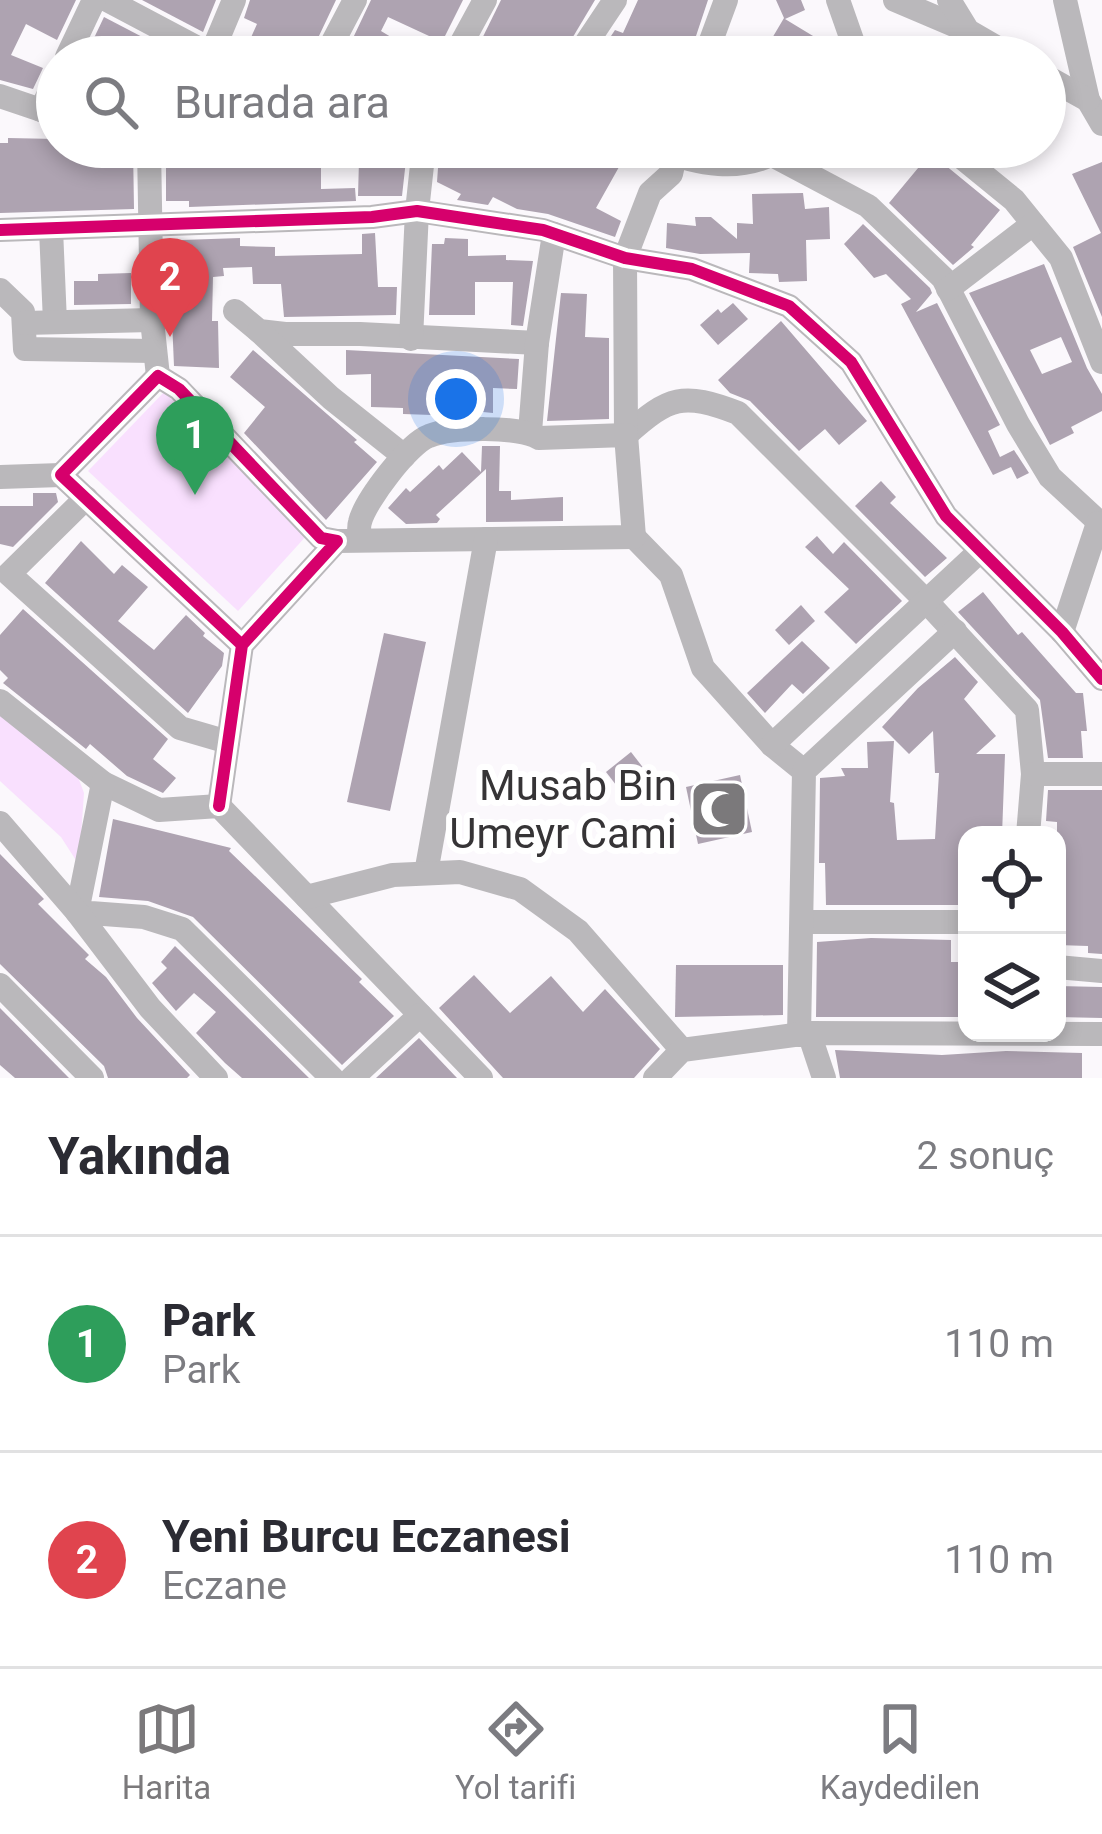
<!DOCTYPE html>
<html lang="tr">
<head>
<meta charset="utf-8">
<style>
  :root { --surface:#fff; --page:#f2f2f3; --text:#2b2b33; --muted:#7c7c81; --line:#e1e1e2; --accent:#7b797b }
  body { margin:0; font-family:Roboto,sans-serif; background:var(--page); color:var(--text) }
  .controls { position:absolute; right:36px; bottom:36px; display:grid; overflow:hidden; border-radius:24px; box-shadow:0 6px 18px #0003 }
  .controls button { width:108px; height:108px; display:grid; place-items:center; padding:0; border:0; border-bottom:3px solid var(--line); background:var(--surface); color:var(--text); font:60px sans-serif }
  .you { position:absolute; left:456px; top:399px; width:42px; height:42px; margin:-30px; border:9px solid #fff; border-radius:50%; background:#1a73e8; box-shadow:0 0 0 18px #1a73e833 }
  .badge { display:grid; place-items:center; width:78px; height:78px; border-radius:50%; background:var(--accent); color:#fff; font-size:39px; font-weight:700 }
  .pin { position:absolute; translate:-50% -99px; filter:drop-shadow(0 3px 6px #0008) }
  .pin::after { content:''; position:absolute; top:63px; width:42px; height:36px; background:inherit; clip-path:polygon(0 0,100% 0,50% 100%) }
  .list { margin:0; padding:0; list-style:none }
  h2 { display:flex; justify-content:space-between; align-items:center; height:156px; margin:0; padding:0 48px; font-size:51px }
  h2 small { font-size:39px; font-weight:400; color:var(--muted) }
  .list li { display:grid; grid-template-columns:78px 1fr auto; gap:36px; align-items:center; box-sizing:border-box; height:216px; padding:0 48px; border-top:3px solid var(--line) }
  .list b { display:block; font-size:45px; white-space:nowrap }
  .list p { margin:0; font-size:39px; white-space:nowrap; color:var(--muted) }
  .list em { font-size:39px; font-style:normal; color:var(--muted) }
  .icon { flex:none; width:66px; height:66px; fill:none; stroke:currentColor; stroke-width:2; stroke-linecap:round; stroke-linejoin:round }
  .map { position:relative; flex:none; width:1102px; height:1078px; overflow:hidden }
  .search { position:absolute; background:var(--surface); box-shadow:0 6px 18px #0003; left:36px; right:36px; top:36px; height:132px; display:flex; align-items:center; gap:30px; box-sizing:border-box; padding:0 42px; border-radius:66px; color:var(--muted); font-size:45px }
  .sheet { height:588px; background:var(--surface) }
  nav { display:flex; justify-content:space-around; align-items:center; box-sizing:border-box; height:168px; border-top:3px solid var(--line); background:var(--surface); font-size:33px; color:var(--muted) }
  nav a { display:grid; justify-items:center; gap:6px }
  nav .on { color:var(--accent) }
  .map>svg:first-child { display:block }
</style>
</head>
<body>
<div class="map">
<svg width="1102" height="1078" viewBox="0 0 1102 1078">
  <rect width="100%" height="100%" fill="#fbf8fc"/>
  <g fill="#f9e0fe">
    <path d="M164,392L253,467L308,534L238,611L88,471Z"/>
    <path d="M0,711L78,777L84,793L79,865L61,837L0,781Z"/>
  </g>
  <g fill="#aea3b1" fill-rule="evenodd">
    <path d="M0,0H76L57,40L26,24L11,55L43,68L33,89L0,80Z"/>
    <path d="M142,0H216L203,32Z"/>
    <path d="M250,0H336L309,57H254L244,53L257,24L244,18Z"/>
    <path d="M371,0H463L442,42L388,17L381,31L424,57H344Z"/>
    <path d="M501,0H595L561,57H473Z"/>
    <path d="M638,0H708L689,57H597L615,30L623,33Z"/>
    <path d="M776,0H801L805,10L785,19L818,39L808,57H761L784,18Z"/>
    <path d="M104,17L173,53L171,57H85Z"/>
    <path d="M8,138L57,139V147H133L134,209L0,213V143H8Z"/>
    <path d="M166,147H396V160H406L402,196H358L359,160L321,161V189L355,188L356,201L189,207V201H166Z"/>
    <path d="M449,147H584L619,167L596,208L621,221L615,237L548,214L517,209L493,197L488,205L457,200L461,194L437,182L438,168Z"/>
    <path d="M933,150L939,160L1000,210L971,245L974,247L953,265L889,203Z"/>
    <path d="M1102,162V317L1073,247L1101,233L1072,174Z"/>
    <path d="M803,193L805,209L829,207L830,239L806,240L807,281L779,282L778,274L749,273L750,253L700,254L666,248L667,223L696,226L695,217H711L737,239V223L753,224L752,194Z"/>
    <path d="M863,224L930,288L932,293L916,312L937,303L1000,425L988,431L1000,457L1014,450L1029,473L1017,479L1011,467L993,475L901,304L911,299L886,274L874,278L844,244Z"/>
    <path d="M375,233L378,287H397L396,315L284,317L281,284H253L252,267L223,268L224,276L213,277L212,321H218L219,368L174,366L169,249L183,248L182,240L240,238V246L275,247V256L362,254V234Z"/>
    <path d="M445,238L468,239V256L506,255V260L533,261L523,326L511,325L513,282H475V315H429L432,244H444Z"/>
    <path d="M1044,264L1087,368L1102,394V411L1071,427L1074,433L1050,445L969,293ZM1061,337L1072,362L1042,374L1030,350Z"/>
    <path d="M131,273V304L74,305V281H98V274Z"/>
    <path d="M561,293L587,294L585,337L609,338V419L547,421Z"/>
    <path d="M733,303L748,319L718,345L700,325L718,309L721,313Z"/>
    <path d="M781,321L867,421L839,445L825,429L799,451L750,401L730,393L718,380Z"/>
    <path d="M253,350L357,440L354,442L377,462L326,520L244,433L265,407L230,377Z"/>
    <path d="M346,350L519,359L517,389L493,388V413L432,407V415L403,414V408L371,407V374L346,375Z"/>
    <path d="M482,446H500L499,491H511V500L563,497V521L486,522V469L436,515L440,519L437,523L406,524L388,508L406,488L410,492L439,465L443,470L462,452L481,472Z"/>
    <path d="M881,481L896,497L890,503L947,558L925,577L855,506Z"/>
    <path d="M33,493H56L58,502L13,547L0,544V506H33Z"/>
    <path d="M817,536L833,554L844,542L902,601L856,644L824,612L849,589L805,547Z"/>
    <path d="M81,541L114,574L122,565L148,587L118,621L154,650L186,615L205,633L203,636L224,653L222,666L188,713L45,583Z"/>
    <path d="M983,592L1018,635L1022,632L1076,693H1083L1087,731H1081L1083,758H1048L1040,700L958,612Z"/>
    <path d="M801,605L815,621L789,645L775,630Z"/>
    <path d="M23,609L168,739L153,759L176,778L163,793L127,776L90,744L86,749L3,683L8,678L0,670V635Z"/>
    <path d="M384,633L426,642L390,811L347,802Z"/>
    <path d="M802,641L830,668L803,694L792,684L765,713L747,693Z"/>
    <path d="M955,657L978,682L964,699L996,736L976,754H1005L1002,835H967V905H826L825,863H819L820,778L845,776L841,768H868L867,742L894,741L890,802L894,803L897,840L935,839L939,773H935L933,731L909,754L882,727L918,688Z"/>
    <path d="M631,752L655,783L630,803L606,772Z"/>
    <path d="M740,775L752,832L698,844L686,787Z"/>
    <path d="M1048,790H1102V954L1088,953V946L1057,945V822L1046,821Z"/>
    <path d="M113,819L231,848L229,851L362,979L359,982L394,1016L342,1065L193,917L148,901L99,897Z"/>
    <path d="M0,854L44,899L38,904L89,955L85,959L106,977L137,1018L190,1075L187,1078H108L104,1066L0,964Z"/>
    <path d="M871,938L951,940V962H967V1017H816L817,942Z"/>
    <path d="M175,946L309,1078H242L225,1063L196,1033L216,1012L194,993L176,1011L152,983L167,968L161,962Z"/>
    <path d="M676,965H783V1015L675,1017Z"/>
    <path d="M474,975L510,1013L551,976L583,1012L605,989L660,1049L634,1078H503L439,1008Z"/>
    <path d="M1057,986L1102,987V1018L1057,1017Z"/>
    <path d="M0,1008L69,1078H15L0,1065Z"/>
    <path d="M419,1038L457,1078H376Z"/>
    <path d="M835,1050L942,1055L1006,1051L1082,1053V1078H840Z"/>
  </g>
  <g fill="none" stroke-linecap="round" stroke-linejoin="round">
    <g stroke="#bab8bb" stroke-width="24">
      <path d="M107,0L211,55L234,0"/>
      <path d="M838,0L858,57"/>
      <path d="M895,0L968,31"/>
      <path d="M949,0L968,31L1013,57"/>
      <path d="M1065,0L1088,100L1102,124"/>
      <path d="M67,57L94,0"/>
      <path d="M325,57L355,0"/>
      <path d="M454,57L485,0"/>
      <path d="M577,57L615,0"/>
      <path d="M705,57L726,0"/>
      <path d="M1045,76L1088,100"/>
      <path d="M0,96L41,110H57"/>
      <path d="M41,110L57,77"/>
      <path d="M149,147L152,320L158,376"/>
      <path d="M653,147C696,164 742,175 783,148"/>
      <path d="M949,147L1014,200L1061,258L1102,362"/>
      <path d="M772,155L868,206L943,278L1018,424L1050,477L1102,525"/>
      <path d="M51,229L55,322"/>
      <path d="M0,230L372,217L417,211L543,230L625,258L692,269L789,306L851,362L946,516L1062,632L1102,679"/>
      <path d="M948,289L1033,224"/>
      <path d="M0,290L23,312L25,349L153,351"/>
      <path d="M235,311L259,331L285,334H360L537,343"/>
      <path d="M24,323L152,320"/>
      <path d="M259,331L331,398L404,456"/>
      <path d="M411,339L417,211L424,147"/>
      <path d="M530,432L537,343L554,234"/>
      <path d="M626,435C670,396 682,392 738,413L926,601L1027,710L1033,774L1028,835"/>
      <path d="M626,435L625,258L650,193L671,174L675,156"/>
      <path d="M0,477L61,475"/>
      <path d="M86,498L9,574L180,728L228,742"/>
      <path d="M634,537L671,575L703,668L772,745L804,771"/>
      <path d="M337,541L634,537L626,435L539,438C520,426 452,427 429,436C409,443 365,501 360,522C358,528 360,534 359,540"/>
      <path d="M1062,632L1098,523"/>
      <path d="M0,701L103,783L159,810L219,806L481,1078"/>
      <path d="M772,745L979,552"/>
      <path d="M1033,774H1102"/>
      <path d="M103,783L77,912L144,917L182,929L332,1078"/>
      <path d="M219,806L242,645L337,541L321,538L179,389L158,376L61,475L242,645"/>
      <path d="M0,823L77,912L150,1008L216,1078"/>
      <path d="M426,873L486,539"/>
      <path d="M307,897L393,875L460,872L520,889L578,931L682,1050"/>
      <path d="M802,922H967"/>
      <path d="M1057,967L1102,971"/>
      <path d="M0,985L92,1078"/>
      <path d="M809,1033L824,1078"/>
      <path d="M799,1035L804,771L955,631"/>
      <path d="M352,1078L420,1015"/>
      <path d="M655,1078L682,1050L809,1033L1102,1034"/>
    </g>
    <g stroke="#fff" stroke-width="20">
      <g id="cycleway">
        <path d="M0,230L372,217L417,211L543,230L625,258L692,269L789,306L851,362L946,516L1062,632L1102,679"/>
        <path d="M219,806L242,645L337,541L321,538L179,389L158,376L61,475L242,645"/>
      </g>
    </g>
    <use href="#cycleway" stroke="#d6006c" stroke-width="12"/>
  </g>
  <defs>
    <g id="mosque-square" transform="scale(3)"><rect x="-9" y="-9" width="18" height="18" rx="4" fill="#7b797b" stroke="#fff"/><path d="M3.5-4.9A6 6 0 1 0 3.5 4.9A5 5 0 1 1 3.5-4.9Z" fill="#fff"/></g>
  </defs>
  <g fill-rule="evenodd">
    <use href="#mosque-square" x="719" y="809"/>
  </g>
  <g text-anchor="middle" dominant-baseline="central" stroke-width="12" stroke-linejoin="round" paint-order="stroke">
    <g font-size="42" fill="#363436" stroke="#fff" text-anchor="end">
      <text x="677" y="785">Musab Bin<tspan x="677" dy="48">Umeyr Cami</tspan></text>
    </g>
  </g>
</svg>
<div class="controls">
<button><svg class="icon" aria-label="locate" viewBox="0 0 24 24"><circle cx="12" cy="12" r="6"/><path d="M12 2v4M12 18v4M2 12h4M18 12h4"/></svg></button>
<button><svg class="icon" aria-label="layers" viewBox="0 0 24 24"><path d="M12 4l9 5-9 5-9-5zM3 14l9 5 9-5"/></svg></button>
</div>
<div class="you"></div>
<div class="pin badge" style="left:195px;top:495px;background:#2e9e5b">1</div>
<div class="pin badge" style="left:170px;top:337px;background:#e0444e">2</div>
<div class="search"><svg class="icon" aria-label="search" viewBox="0 0 24 24"><circle cx="10" cy="10" r="6"/><path d="M15 15l6 6"/></svg>Burada ara</div>
</div>
<section class="sheet">
<h2>Yakında<small>2 sonuç</small></h2>
<ul class="list">
<li><span class="badge" style="background:#2e9e5b">1</span><div><b>Park</b><p>Park</p></div><em>110 m</em></li>
<li><span class="badge" style="background:#e0444e">2</span><div><b>Yeni Burcu Eczanesi</b><p>Eczane</p></div><em>110 m</em></li>
</ul>
</section>
<nav>
<a class="on"><svg class="icon" aria-label="map" viewBox="0 0 24 24"><path d="M3 6l6-2 6 2 6-2v14l-6 2-6-2-6 2zM9 4v14M15 6v14"/></svg>Harita</a>
<a><svg class="icon" aria-label="directions" viewBox="0 0 24 24"><path d="M12 3l9 9-9 9-9-9zM9 14v-3h6M13 9l2 2-2 2"/></svg>Yol tarifi</a>
<a><svg class="icon" aria-label="saved" viewBox="0 0 24 24"><path d="M7 4h10v16l-5-4-5 4z"/></svg>Kaydedilen</a>
</nav>
</body>
</html>
